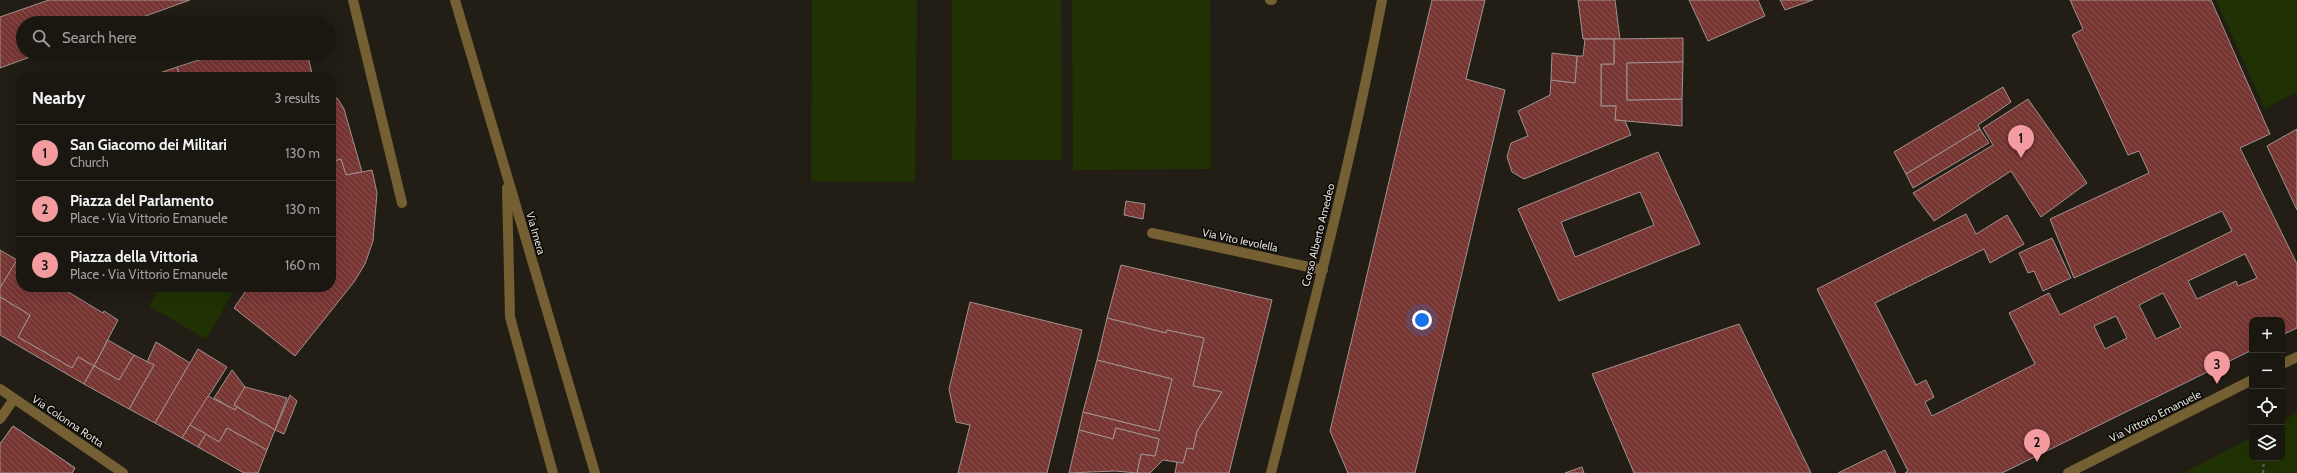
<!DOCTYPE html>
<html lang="en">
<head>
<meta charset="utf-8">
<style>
  :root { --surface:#1a1610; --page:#27231e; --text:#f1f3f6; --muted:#9f9f9f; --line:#383530; --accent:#f49b9f }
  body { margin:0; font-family:Cabin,sans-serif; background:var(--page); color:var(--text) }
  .controls { position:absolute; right:12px; bottom:12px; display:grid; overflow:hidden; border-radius:8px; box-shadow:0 4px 16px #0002 }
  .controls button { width:36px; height:36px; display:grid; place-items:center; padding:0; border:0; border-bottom:1px solid var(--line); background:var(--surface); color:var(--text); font:20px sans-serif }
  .you { position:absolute; left:1422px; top:320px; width:14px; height:14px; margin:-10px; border:3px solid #fff; border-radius:50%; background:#1a73e8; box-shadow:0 0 0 6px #1a73e833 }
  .badge { display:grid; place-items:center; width:26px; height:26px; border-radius:50%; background:var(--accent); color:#111; font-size:13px; font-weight:700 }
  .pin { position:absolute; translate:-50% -33px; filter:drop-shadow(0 1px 2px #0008) }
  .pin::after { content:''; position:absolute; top:21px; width:14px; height:12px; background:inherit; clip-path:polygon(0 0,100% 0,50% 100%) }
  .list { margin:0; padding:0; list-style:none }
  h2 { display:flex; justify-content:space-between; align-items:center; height:52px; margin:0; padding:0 16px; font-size:17px }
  h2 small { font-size:13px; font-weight:400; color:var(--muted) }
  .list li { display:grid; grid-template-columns:26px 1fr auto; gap:12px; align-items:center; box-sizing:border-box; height:56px; padding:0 16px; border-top:1px solid var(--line) }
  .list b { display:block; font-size:15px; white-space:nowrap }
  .list p { margin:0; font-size:13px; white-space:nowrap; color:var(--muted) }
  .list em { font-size:13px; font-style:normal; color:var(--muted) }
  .icon { flex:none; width:22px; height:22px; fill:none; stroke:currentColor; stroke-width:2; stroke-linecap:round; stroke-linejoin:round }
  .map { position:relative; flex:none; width:2297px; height:473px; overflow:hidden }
  .search { position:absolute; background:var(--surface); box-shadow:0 4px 16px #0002; left:16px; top:16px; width:320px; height:44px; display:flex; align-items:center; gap:10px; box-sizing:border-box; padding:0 14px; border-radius:22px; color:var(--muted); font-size:15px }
  .panel { position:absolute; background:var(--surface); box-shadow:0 4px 16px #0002; left:16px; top:72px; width:320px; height:220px; border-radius:16px }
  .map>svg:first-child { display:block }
</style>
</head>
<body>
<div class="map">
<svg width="2297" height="473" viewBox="0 0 2297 473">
  <defs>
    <pattern id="building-back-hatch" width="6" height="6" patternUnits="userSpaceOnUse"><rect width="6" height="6" fill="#783633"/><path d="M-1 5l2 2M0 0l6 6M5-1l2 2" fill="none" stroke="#8b5350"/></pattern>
  </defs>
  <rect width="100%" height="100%" fill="#221d15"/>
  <g fill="#203203">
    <path d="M812,0H917L915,182L811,181Z"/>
    <path d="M952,0H1061L1062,160H952Z"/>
    <path d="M1072,0H1210L1211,169L1073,170Z"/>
    <path d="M2216,0H2297V92L2265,109Z"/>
    <path d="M160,287H236L206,339L149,306Z"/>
    <path d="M2297,413V473H2184L2252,437V458H2282V421Z"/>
  </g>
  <g fill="url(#building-back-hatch)" stroke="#9f9290" fill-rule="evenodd">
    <path d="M49,0H190L126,23H23V53H41L0,68V17Z"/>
    <path d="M1432,0H1485L1466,79L1505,90L1415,473H1348L1330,431Z"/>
    <path d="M1578,0H1615L1620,39H1583Z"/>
    <path d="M1689,0H1758L1765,16L1708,41Z"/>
    <path d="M1780,0H1813L1785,10Z"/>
    <path d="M2070,0H2211L2270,134L2240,148L2297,264V328L2282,335V320H2252V350L2002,473H1905L1908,471L1817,289L1966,214L1976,234L2007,215L2024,244L1990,263L1984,249L1875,303L1916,385L1926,380L1934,397L1925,402L1932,416L2035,364L2009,313L2049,293L2060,315L2232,231L2222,211L2074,278L2050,219L2149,173L2139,151L2128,155L2072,35L2083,29ZM2245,254L2257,278L2238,286L2236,281L2197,299L2188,281ZM2163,293L2181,327L2156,339L2139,305ZM2116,316L2127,338L2105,349L2094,326Z"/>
    <path d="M1683,38V62L1627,63V100L1682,99V126L1615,120L1616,106H1601V64H1614V39Z"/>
    <path d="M1585,39H1614V64H1601V106H1616L1615,120L1625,121L1631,135L1524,179L1512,172L1507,157L1511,143L1528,136L1518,111L1550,95L1551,80L1575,83L1577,56H1583Z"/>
    <path d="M221,53H307L313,77H180L177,67Z"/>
    <path d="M1552,53L1577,56L1575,83L1551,80Z"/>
    <path d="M1683,62L1682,99L1627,100V63Z"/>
    <path d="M177,67L180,77H148Z"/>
    <path d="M2003,87L2011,102L1978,125L1980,129L1906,174L1894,152Z"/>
    <path d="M331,95L338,99L344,109L362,172L346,175L341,159L331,162Z"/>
    <path d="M2028,99L2087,183L2041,217L2011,171L1934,221L1913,193L1993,145L1983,128Z"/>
    <path d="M1980,129L1989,143L1913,188L1906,174Z"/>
    <path d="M2297,129V210L2267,146Z"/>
    <path d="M1658,152L1700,244L1559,301L1518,209ZM1640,192L1654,225L1575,257L1561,222Z"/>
    <path d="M341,159L346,175L372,170L377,193L373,241L365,264L354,282L295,356L234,308L248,288L246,287H331V162Z"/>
    <path d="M1126,201L1145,204L1143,219L1124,215Z"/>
    <path d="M2052,238L2071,278L2043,291L2034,271L2028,273L2019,253Z"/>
    <path d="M0,250L17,260L0,288Z"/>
    <path d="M17,260L21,263V287H60L103,313L104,311L118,320L94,366L78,357L72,368L18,337L30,315L0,297V288Z"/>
    <path d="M1121,265L1272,300L1229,473H1175L1177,462L1183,463L1187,448L1193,449L1197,431L1222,392L1193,386L1204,338L1167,330L1166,333L1107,318Z"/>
    <path d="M0,297L30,315L18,337L72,368L78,357L94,366L84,384L0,335Z"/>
    <path d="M970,302L1082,330L1047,473H958L970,425L956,422L949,389Z"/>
    <path d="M1107,318L1166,333L1167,330L1204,338L1193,386L1222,392L1197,431L1193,449L1187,448L1183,463L1163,460L1150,473H1137L1141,454L1155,456L1159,439L1116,428L1113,439L1079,430L1083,412L1159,431L1172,379L1097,360Z"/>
    <path d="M1739,324L1811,473H1634L1592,374Z"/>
    <path d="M108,340L134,355L119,380L94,366Z"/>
    <path d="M156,342L190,363L155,423L129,409L154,365L147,362Z"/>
    <path d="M198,349L227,367L182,438L155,423Z"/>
    <path d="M134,355L154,365L129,409L84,384L94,366L119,380Z"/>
    <path d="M1097,360L1172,379L1159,431L1083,412Z"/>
    <path d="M232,370L245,387L234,405L237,407L235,410L214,398Z"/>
    <path d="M245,387L287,398L275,430L234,405Z"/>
    <path d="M290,395L297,401L284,434L275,430Z"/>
    <path d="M208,396L235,410L237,407L275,430L267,450L227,428L219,442L190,425Z"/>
    <path d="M190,425L206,434L198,447L182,438Z"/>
    <path d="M13,426L75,468L72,473H0V444Z"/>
    <path d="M13,426L75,468L72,473H0V444Z"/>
    <path d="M227,428L267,450L258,473H244L198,447L206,434L219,442Z"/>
    <path d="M1116,428L1159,439L1155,456L1141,454L1137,473L1115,471L1069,473L1079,430L1113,439Z"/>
    <path d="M1885,450L1896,473H1838Z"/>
    <path d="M1582,467L1584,473H1565Z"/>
  </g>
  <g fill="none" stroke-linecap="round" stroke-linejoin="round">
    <path stroke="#5f5b53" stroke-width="2.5" stroke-dasharray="3 3" stroke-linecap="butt" d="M2263,473L2264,458"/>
    <g stroke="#746032" stroke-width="10">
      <path d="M353,0L402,203"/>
      <path d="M1270,0H1272"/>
    </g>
    <g stroke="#746032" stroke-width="10">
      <path d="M2282,364L2297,357"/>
      <path d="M2068,473L2252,380"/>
    </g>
    <g stroke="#746032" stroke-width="10">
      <path d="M455,0L595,473"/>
      <path d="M507,188L510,317L553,473"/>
      <path d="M1152,233L1323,270"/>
      <path d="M0,389L123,473"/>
      <path d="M0,419L14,399"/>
    </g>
    <path stroke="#746032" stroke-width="10" d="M1271,473C1311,316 1352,159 1382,0"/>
  </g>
  <g text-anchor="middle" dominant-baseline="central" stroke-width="3" stroke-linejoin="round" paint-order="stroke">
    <g font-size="11" fill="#e1ddd8" stroke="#090705">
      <text transform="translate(536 233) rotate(74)">Via Imera</text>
      <text transform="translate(1318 235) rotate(-76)">Corso Alberto Amedeo</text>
      <text transform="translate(1240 240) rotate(12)">Via Vito Ievolella</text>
      <text transform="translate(2155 416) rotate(-27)">Via Vittorio Emanuele</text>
      <text transform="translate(68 421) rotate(34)">Via Colonna Rotta</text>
    </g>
  </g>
</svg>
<div class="controls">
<button>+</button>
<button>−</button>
<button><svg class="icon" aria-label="locate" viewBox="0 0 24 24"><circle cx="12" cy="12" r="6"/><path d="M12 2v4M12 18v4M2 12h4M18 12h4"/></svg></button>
<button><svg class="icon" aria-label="layers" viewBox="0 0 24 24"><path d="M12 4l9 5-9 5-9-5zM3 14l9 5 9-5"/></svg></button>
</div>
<div class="you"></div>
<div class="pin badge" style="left:2021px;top:158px">1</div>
<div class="pin badge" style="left:2037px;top:462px">2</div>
<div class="pin badge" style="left:2217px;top:384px">3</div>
<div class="search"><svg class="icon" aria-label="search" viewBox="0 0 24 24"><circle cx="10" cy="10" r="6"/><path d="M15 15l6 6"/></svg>Search here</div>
<section class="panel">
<h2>Nearby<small>3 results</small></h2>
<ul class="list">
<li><span class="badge">1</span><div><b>San Giacomo dei Militari</b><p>Church</p></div><em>130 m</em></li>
<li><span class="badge">2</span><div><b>Piazza del Parlamento</b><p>Place · Via Vittorio Emanuele</p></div><em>130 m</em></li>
<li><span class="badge">3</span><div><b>Piazza della Vittoria</b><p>Place · Via Vittorio Emanuele</p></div><em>160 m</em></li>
</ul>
</section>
</div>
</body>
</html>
